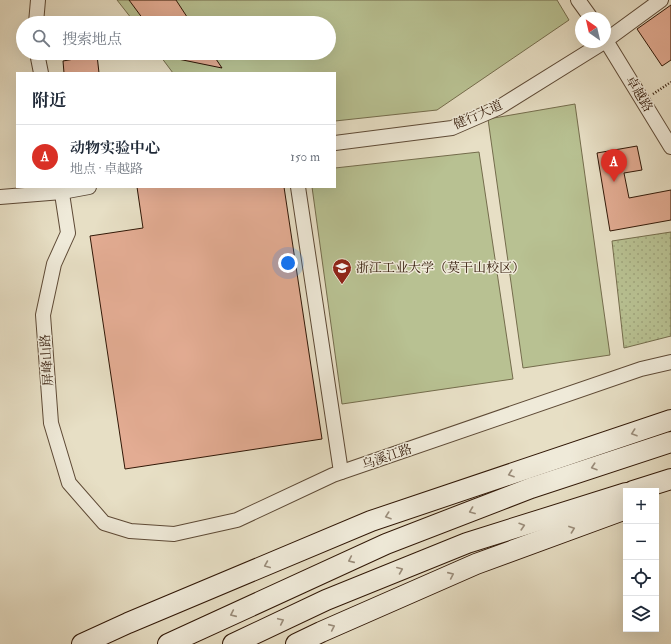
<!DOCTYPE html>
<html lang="zh">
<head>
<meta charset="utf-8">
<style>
  :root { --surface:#fff; --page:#f6f6f7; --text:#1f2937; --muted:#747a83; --line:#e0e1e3; --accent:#d93025 }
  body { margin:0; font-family:"IM FELL Double Pica","Noto Serif SC",serif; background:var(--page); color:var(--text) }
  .controls { position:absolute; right:12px; bottom:12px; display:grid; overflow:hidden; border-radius:0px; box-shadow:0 4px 16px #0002 }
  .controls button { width:36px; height:36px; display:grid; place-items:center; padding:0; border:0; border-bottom:1px solid var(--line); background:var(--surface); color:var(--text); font:20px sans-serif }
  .compass { position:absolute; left:575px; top:12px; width:36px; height:36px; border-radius:50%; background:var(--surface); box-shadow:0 4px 16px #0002; rotate:326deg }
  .you { position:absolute; left:288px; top:263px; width:14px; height:14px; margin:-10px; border:3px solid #fff; border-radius:50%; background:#1a73e8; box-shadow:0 0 0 6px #1a73e833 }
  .badge { display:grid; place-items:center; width:26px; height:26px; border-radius:50%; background:var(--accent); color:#fff; font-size:13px; font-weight:700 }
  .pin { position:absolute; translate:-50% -33px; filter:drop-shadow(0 1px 2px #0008) }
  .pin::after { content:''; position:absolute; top:21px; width:14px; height:12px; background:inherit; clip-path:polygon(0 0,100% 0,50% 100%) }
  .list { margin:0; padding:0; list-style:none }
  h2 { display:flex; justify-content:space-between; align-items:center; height:52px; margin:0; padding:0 16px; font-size:17px }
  h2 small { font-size:13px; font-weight:400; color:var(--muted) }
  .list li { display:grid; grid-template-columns:26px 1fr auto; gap:12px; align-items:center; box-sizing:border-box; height:64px; padding:0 16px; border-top:1px solid var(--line) }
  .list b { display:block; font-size:15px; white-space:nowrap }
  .list p { margin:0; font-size:13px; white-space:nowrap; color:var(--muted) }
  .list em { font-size:13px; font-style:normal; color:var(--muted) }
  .icon { flex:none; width:22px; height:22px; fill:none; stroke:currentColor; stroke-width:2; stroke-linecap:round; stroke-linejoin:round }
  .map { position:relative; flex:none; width:671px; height:644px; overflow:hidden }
  .search { position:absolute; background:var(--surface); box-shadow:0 4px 16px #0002; left:16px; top:16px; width:320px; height:44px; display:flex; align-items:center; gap:10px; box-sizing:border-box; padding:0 14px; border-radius:22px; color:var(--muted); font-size:15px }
  .panel { position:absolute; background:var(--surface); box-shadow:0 4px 16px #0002; left:16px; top:72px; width:320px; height:116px; border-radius:0px }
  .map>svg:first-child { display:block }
</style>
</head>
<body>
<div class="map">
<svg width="671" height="644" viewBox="0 0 671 644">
  <defs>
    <pattern id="grass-dots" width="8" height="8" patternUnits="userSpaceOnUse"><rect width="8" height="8" fill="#b8c192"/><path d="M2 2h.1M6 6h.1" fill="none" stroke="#9fa57c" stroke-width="1.8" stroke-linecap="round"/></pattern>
  </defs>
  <rect width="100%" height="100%" fill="#e7dfc5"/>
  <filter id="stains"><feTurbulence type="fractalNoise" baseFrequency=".005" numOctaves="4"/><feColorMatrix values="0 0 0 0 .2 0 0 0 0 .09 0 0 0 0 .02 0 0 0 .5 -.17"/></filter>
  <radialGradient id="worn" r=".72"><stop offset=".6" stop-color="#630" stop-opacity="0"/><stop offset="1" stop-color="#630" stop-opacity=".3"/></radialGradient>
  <path fill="url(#grass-dots)" stroke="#746c4c" d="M671,232V336L624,348L612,241Z"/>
  <g fill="#b8c192" stroke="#746c4c">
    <path d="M117,0H557L569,20L437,110L335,121V73H173L158,53H329V23H135Z"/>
    <path d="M575,104L610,355L523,368L488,119Z"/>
    <path d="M479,152L513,379L342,404L312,187H335V168Z"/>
  </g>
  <g fill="#e3ac93" stroke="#311807">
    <path d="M129,0H176L191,23H146Z"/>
    <path d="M671,5V60L662,66L637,29Z"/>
    <path d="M174,53H212L222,68L173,58Z"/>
    <path d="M97,55L99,73H64L63,61Z"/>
    <path d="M637,146L642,170L624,173L629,198L671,190V220L610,231L597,153Z"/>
    <path d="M137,187H284L322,439L125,469L90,236L143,228Z"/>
  </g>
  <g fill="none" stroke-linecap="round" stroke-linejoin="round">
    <g stroke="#5e4a36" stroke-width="16">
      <g id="minor">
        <path d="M578,0L591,18"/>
        <path d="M36,23L38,0"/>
        <path d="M605,39L671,147"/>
        <path d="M605,41L661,0"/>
        <path d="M37,53L41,73"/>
        <path d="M335,143L452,128L498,108L604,42"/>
        <path d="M61,187L68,233L54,264L43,315L51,423L69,483L104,523L130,531L174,534L237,520L333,475L641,369L671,362"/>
        <path d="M298,187L341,472"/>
        <path d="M0,197L62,192L89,187"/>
      </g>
    </g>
    <g stroke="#311807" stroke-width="22">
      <g id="secondary">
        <path d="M633,491L671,479"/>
        <path d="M82,644L128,623L371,521L671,420"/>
        <path d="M168,644L386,544L531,488L671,442"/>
        <path d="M233,644L326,600L467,543L626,493"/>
        <path d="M296,644L321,632L476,564L626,509"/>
      </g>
    </g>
    <path stroke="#311807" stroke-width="2.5" stroke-dasharray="1 2" stroke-linecap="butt" d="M653,94L671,82"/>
    <use href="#minor" stroke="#efead9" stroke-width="14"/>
    <use href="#secondary" stroke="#efead9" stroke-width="20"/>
  </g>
  <defs><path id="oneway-chevron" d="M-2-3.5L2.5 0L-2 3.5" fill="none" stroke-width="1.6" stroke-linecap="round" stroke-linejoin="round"/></defs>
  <g stroke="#9a8c7a">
    <use href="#oneway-chevron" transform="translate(634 433) rotate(161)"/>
    <use href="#oneway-chevron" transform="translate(594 467) rotate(162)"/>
    <use href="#oneway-chevron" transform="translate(511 474) rotate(161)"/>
    <use href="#oneway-chevron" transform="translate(472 511) rotate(159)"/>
    <use href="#oneway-chevron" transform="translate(388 516) rotate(161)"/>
    <use href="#oneway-chevron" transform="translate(522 526) rotate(-17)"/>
    <use href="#oneway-chevron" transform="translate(572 529) rotate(-20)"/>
    <use href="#oneway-chevron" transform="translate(351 560) rotate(156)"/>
    <use href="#oneway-chevron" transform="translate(267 565) rotate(157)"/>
    <use href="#oneway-chevron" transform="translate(400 570) rotate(-22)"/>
    <use href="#oneway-chevron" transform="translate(451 575) rotate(-24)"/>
    <use href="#oneway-chevron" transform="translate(233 614) rotate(156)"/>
    <use href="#oneway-chevron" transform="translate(281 621) rotate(-25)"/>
    <use href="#oneway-chevron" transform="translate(332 627) rotate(-24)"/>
  </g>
  <defs>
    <g id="university-pin" transform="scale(1)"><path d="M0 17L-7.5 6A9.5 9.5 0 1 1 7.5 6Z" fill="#8f2418" stroke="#efead9"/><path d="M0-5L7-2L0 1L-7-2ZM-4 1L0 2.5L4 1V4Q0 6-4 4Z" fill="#fff"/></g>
  </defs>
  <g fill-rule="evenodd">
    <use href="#university-pin" x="342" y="268"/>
  </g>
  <g text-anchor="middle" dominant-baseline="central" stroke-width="3" stroke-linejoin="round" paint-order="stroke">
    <g font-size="13" fill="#311807" stroke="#efead9">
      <text transform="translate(639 94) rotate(59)">卓越路</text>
      <text transform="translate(478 115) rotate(-24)">健行大道</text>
      <text transform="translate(47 360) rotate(-94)">屏峰山路</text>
      <text transform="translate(387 457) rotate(-19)">乌溪江路</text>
    </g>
    <g font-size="13" fill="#311807" stroke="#efead9" text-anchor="start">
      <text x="356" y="268">浙江工业大学（莫干山校区）</text>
    </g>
  </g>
  <rect width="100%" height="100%" filter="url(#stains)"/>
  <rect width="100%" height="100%" fill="url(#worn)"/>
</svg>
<div class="controls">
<button>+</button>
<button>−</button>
<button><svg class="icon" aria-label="locate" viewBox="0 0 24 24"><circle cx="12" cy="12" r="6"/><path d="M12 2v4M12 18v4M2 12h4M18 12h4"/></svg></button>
<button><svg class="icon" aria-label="layers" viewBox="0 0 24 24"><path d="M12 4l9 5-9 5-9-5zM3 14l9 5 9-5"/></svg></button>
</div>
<svg class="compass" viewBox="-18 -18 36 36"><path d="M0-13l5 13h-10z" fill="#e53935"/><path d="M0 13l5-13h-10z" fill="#747a83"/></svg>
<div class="you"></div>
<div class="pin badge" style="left:614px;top:182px">A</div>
<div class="search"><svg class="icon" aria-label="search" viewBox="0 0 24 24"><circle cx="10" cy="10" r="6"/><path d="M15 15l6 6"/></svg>搜索地点</div>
<section class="panel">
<h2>附近<small></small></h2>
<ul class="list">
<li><span class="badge">A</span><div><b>动物实验中心</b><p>地点 · 卓越路</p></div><em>150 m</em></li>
</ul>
</section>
</div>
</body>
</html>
